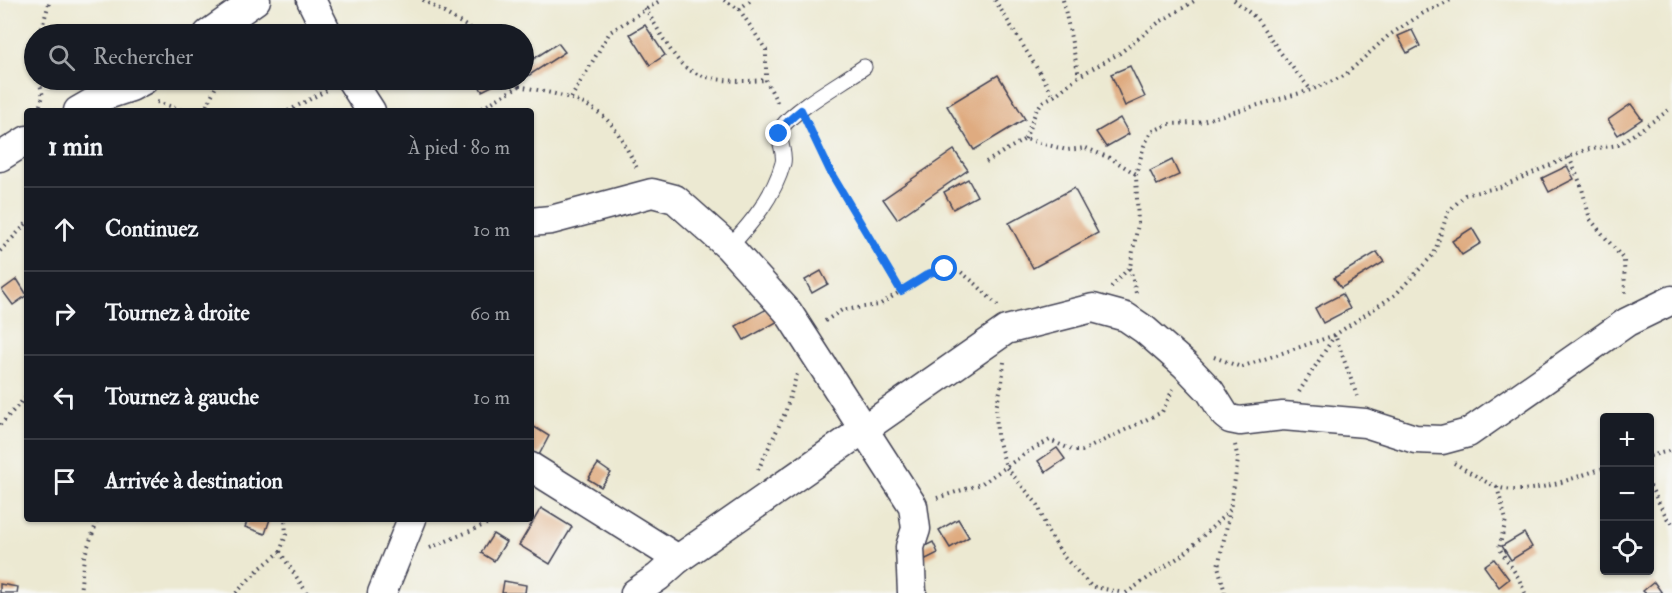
<!DOCTYPE html>
<html lang="fr">
<head>
<meta charset="utf-8">
<style>
  :root { --surface:#171b24; --page:#20242c; --text:#f1f3f6; --muted:#9ea1a6; --line:#363941 }
  body { margin:0; font-family:"IM FELL Double Pica",serif; background:var(--page); color:var(--text) }
  .controls { position:absolute; right:18px; bottom:18px; display:grid; overflow:hidden; border-radius:6px; box-shadow:0 2px 4px #0004 }
  .controls button { width:54px; height:54px; display:grid; place-items:center; padding:0; border:0; border-bottom:2px solid var(--line); background:var(--surface); color:var(--text); font:30px sans-serif }
  .stop { position:absolute; width:18px; height:18px; margin:-14px; border:4px solid #1a73e8; border-radius:50%; background:#fff }
  .stop.end { background:#1a73e8; border-color:#fff; box-shadow:0 2px 6px #0008 }
  .list { margin:0; padding:0; list-style:none }
  h2 { display:flex; justify-content:space-between; align-items:center; height:78px; margin:0; padding:0 24px; font-size:26px }
  h2 small { font-size:20px; font-weight:400; color:var(--muted) }
  .list li { display:grid; grid-template-columns:39px 1fr auto; gap:18px; align-items:center; box-sizing:border-box; height:84px; padding:0 24px; border-top:2px solid var(--line) }
  .list b { display:block; font-size:22px; white-space:nowrap }
  .list em { font-size:20px; font-style:normal; color:var(--muted) }
  .icon { flex:none; width:33px; height:33px; fill:none; stroke:currentColor; stroke-width:2; stroke-linecap:round; stroke-linejoin:round }
  .map { position:relative; flex:none; width:1672px; height:593px; overflow:hidden }
  .search { position:absolute; background:var(--surface); box-shadow:0 2px 4px #0004; left:24px; top:24px; width:510px; height:66px; display:flex; align-items:center; gap:15px; box-sizing:border-box; padding:0 21px; border-radius:33px; color:var(--muted); font-size:22px }
  .panel { position:absolute; background:var(--surface); box-shadow:0 2px 4px #0004; left:24px; top:108px; width:510px; height:414px; border-radius:6px }
  .map>svg:first-child { display:block }
</style>
</head>
<body>
<div class="map">
<svg width="1672" height="593" viewBox="0 0 1672 593">
  <rect width="100%" height="100%" fill="#f6f6f2"/>
  <filter id="ink" filterUnits="userSpaceOnUse"><feTurbulence type="fractalNoise" baseFrequency=".0167" numOctaves="2"/><feDisplacementMap in="SourceGraphic" scale="12" xChannelSelector="R" yChannelSelector="G"/><feConvolveMatrix kernelMatrix="1 2 1 2 8 2 1 2 1" color-interpolation-filters="sRGB"/></filter>
  <filter id="wash" filterUnits="userSpaceOnUse"><feTurbulence type="fractalNoise" baseFrequency=".008" numOctaves="4" result="noise"/><feDisplacementMap in="SourceGraphic" scale="24" xChannelSelector="R" yChannelSelector="G"/><feGaussianBlur stdDeviation="1.35" result="paint"/><feColorMatrix in="noise" values="0 0 0 0 0 0 0 0 0 0 0 0 0 0 0 0 0 1.4 0 .05"/><feComposite in="paint" operator="in"/></filter>
  <g filter="url(#wash)">
    <rect width="100%" height="100%" fill="#ece9d2"/>
    <g id="blocks">
      <g fill="#dfab80">
        <path d="M645,25L665,55L650,65L630,34Z"/>
        <path d="M1412,30L1420,46L1407,53L1398,36Z"/>
        <path d="M558,43L565,52L528,76L524,70V65Z"/>
        <path d="M1130,66L1145,97L1125,106L1111,74Z"/>
        <path d="M998,75L1025,119L974,150L947,106Z"/>
        <path d="M476,80H504L482,91Z"/>
        <path d="M1631,104L1642,119L1618,135L1608,120Z"/>
        <path d="M1120,118L1129,134L1106,147L1096,132Z"/>
        <path d="M954,150L968,170L897,219L883,199Z"/>
        <path d="M1172,160L1179,175L1157,185L1150,171Z"/>
        <path d="M1567,166L1574,179L1549,192L1542,178Z"/>
        <path d="M968,179L977,196L953,209L944,192Z"/>
        <path d="M1074,188L1098,233L1033,268L1009,223Z"/>
        <path d="M1472,228L1481,243L1462,255L1452,241Z"/>
        <path d="M1377,252L1384,262L1341,288L1334,278Z"/>
        <path d="M821,271L828,284L812,293L805,280Z"/>
        <path d="M17,279L27,295L13,305L2,290Z"/>
        <path d="M1342,294L1350,309L1323,323L1315,308Z"/>
        <path d="M776,304L784,318L744,340L736,326Z"/>
        <path d="M531,425L549,436L539,455L531,451Z"/>
        <path d="M1057,448L1065,459L1046,472L1038,461Z"/>
        <path d="M598,464L611,473L601,487L588,479Z"/>
        <path d="M541,508L572,527L550,564L519,545Z"/>
        <path d="M248,519H270L265,534L245,527Z"/>
        <path d="M958,519L969,537L950,548L939,530Z"/>
        <path d="M1524,533L1532,547L1511,560L1502,546Z"/>
        <path d="M493,534L506,542L494,561L481,553Z"/>
        <path d="M933,542L938,553L926,559L921,548Z"/>
        <path d="M1494,559L1509,579L1499,587L1484,566Z"/>
        <path d="M504,581L526,585L525,593H502Z"/>
        <path d="M1654,582L1662,593H1645L1643,591Z"/>
        <path d="M0,584L18,587L17,593H0Z"/>
      </g>
    </g>
  </g>
  <g filter="url(#ink)">
    <use href="#blocks" fill-opacity="0" stroke="#404052" stroke-width="1.5"/>
    <g fill="none" stroke-linecap="round" stroke-linejoin="round">
      <g stroke="#404052" stroke-width="17">
        <path id="lane" d="M729,247C752,223 774,196 783,163C786,150 775,138 782,127C796,108 843,82 864,67"/>
      </g>
      <g stroke="#404052" stroke-width="31">
        <g id="street">
          <path d="M311,0L328,34"/>
          <path d="M208,34L256,0"/>
          <path d="M351,80L371,111"/>
          <path d="M78,111L104,96L131,87L144,80"/>
          <path d="M0,157L27,140"/>
          <path d="M531,222L551,220L652,193L675,199L729,247L788,312L913,506L916,529L910,547L912,593"/>
          <path d="M531,467L678,559"/>
          <path d="M382,593L412,519"/>
          <path d="M635,593L658,577L678,559L1006,330L1093,308L1126,317L1145,330L1185,365L1210,391L1225,415L1230,419L1240,421L1283,416L1365,423L1415,439L1442,440L1468,433L1627,322L1672,300"/>
        </g>
      </g>
      <g stroke="#404052" stroke-width="4" stroke-dasharray="1.5 4.5" stroke-linecap="butt">
        <path d="M423,0L466,26L488,34"/>
        <path d="M724,0L739,9L766,50V80L778,104"/>
        <path d="M995,0L1054,96"/>
        <path d="M1063,0L1079,76"/>
        <path d="M1234,0L1256,18L1283,56L1311,90"/>
        <path d="M645,8C656,25 665,44 678,60C696,83 739,82 766,80"/>
        <path d="M739,9L751,0"/>
        <path d="M40,34L50,0"/>
        <path d="M34,59V60"/>
        <path d="M39,80L68,87"/>
        <path d="M519,86C554,94 592,98 615,129C624,142 631,157 638,170"/>
        <path d="M571,98L610,32L661,0"/>
        <path d="M157,102L185,111"/>
        <path d="M38,111L43,96L39,80"/>
        <path d="M204,111L219,80"/>
        <path d="M288,111L327,90"/>
        <path d="M477,111L519,86L518,80"/>
        <path d="M809,127L831,173L901,291"/>
        <path d="M1025,139L1036,111L1042,102L1054,96L1079,76L1120,53L1158,23L1196,0"/>
        <path d="M1569,157L1581,185L1590,219L1624,260L1625,293"/>
        <path d="M986,162L1025,139L1067,150L1086,148L1112,159L1136,174"/>
        <path d="M0,251L27,223"/>
        <path d="M1130,268L1136,293"/>
        <path d="M1111,287L1130,267L1138,224L1136,174L1144,146L1151,132L1169,124L1195,123L1311,90L1344,76L1388,36L1425,12L1451,0"/>
        <path d="M825,321L842,310L879,305L930,273L945,269L961,272L976,284L998,306"/>
        <path d="M1214,357L1241,367L1335,335L1357,396"/>
        <path d="M1004,362L1002,383L996,408L997,435L1006,467L1038,505L1047,530L1064,557L1091,586L1123,593"/>
        <path d="M1299,392L1335,335L1396,294L1434,254L1448,212L1465,195L1500,187L1585,150L1618,145L1672,108"/>
        <path d="M0,425L27,396"/>
        <path d="M1650,456L1672,450"/>
        <path d="M1454,463C1468,471 1481,480 1495,486C1526,499 1574,477 1604,468"/>
        <path d="M758,470L785,413L797,374"/>
        <path d="M1650,486L1667,518L1672,523"/>
        <path d="M1497,487L1506,520L1499,548L1518,577L1525,593"/>
        <path d="M937,498L981,484L1029,451L1050,440L1074,451H1082L1162,412L1173,389"/>
        <path d="M430,548L498,519"/>
        <path d="M280,552L286,535L285,519"/>
        <path d="M80,593L84,557L98,519"/>
        <path d="M236,593L258,570L280,552L307,593"/>
        <path d="M1126,593L1185,553L1230,510L1238,460L1235,445"/>
        <path d="M1225,593L1218,566L1230,512"/>
      </g>
      <use href="#lane" stroke="#fff" stroke-width="15"/>
      <use href="#street" stroke="#fff" stroke-width="28"/>
    </g>
  </g>
  <g fill="none" stroke-linecap="round" stroke-linejoin="round" filter="url(#ink)">
    <path stroke="#1a73e8" stroke-width="8" d="M779,134C783,124 793,117 801,110L831,173L901,291L930,273L945,269"/>
  </g>
</svg>
<div class="controls">
<button>+</button>
<button>−</button>
<button><svg class="icon" aria-label="locate" viewBox="0 0 24 24"><circle cx="12" cy="12" r="6"/><path d="M12 2v4M12 18v4M2 12h4M18 12h4"/></svg></button>
</div>
<div class="stop" style="left:945px;top:269px"></div>
<div class="stop end" style="left:779px;top:134px"></div>
<div class="search"><svg class="icon" aria-label="search" viewBox="0 0 24 24"><circle cx="10" cy="10" r="6"/><path d="M15 15l6 6"/></svg>Rechercher</div>
<section class="panel">
<h2>1 min<small>À pied · 80 m</small></h2>
<ul class="list">
<li><svg class="icon" aria-label="ahead" viewBox="0 0 24 24"><path d="M12 20V5M6 11l6-6 6 6"/></svg><div><b>Continuez</b></div><em>10 m</em></li>
<li><svg class="icon" aria-label="right" viewBox="0 0 24 24"><path d="M7 20v-9h11M14 6l5 5-5 5"/></svg><div><b>Tournez à droite</b></div><em>60 m</em></li>
<li><svg class="icon" aria-label="left" viewBox="0 0 24 24"><path d="M17 20v-9H6M10 6l-5 5 5 5"/></svg><div><b>Tournez à gauche</b></div><em>10 m</em></li>
<li><svg class="icon" aria-label="arrive" viewBox="0 0 24 24"><path d="M6 21V4h12l-3 4 3 4H6"/></svg><div><b>Arrivée à destination</b></div></li>
</ul>
</section>
</div>
</body>
</html>
